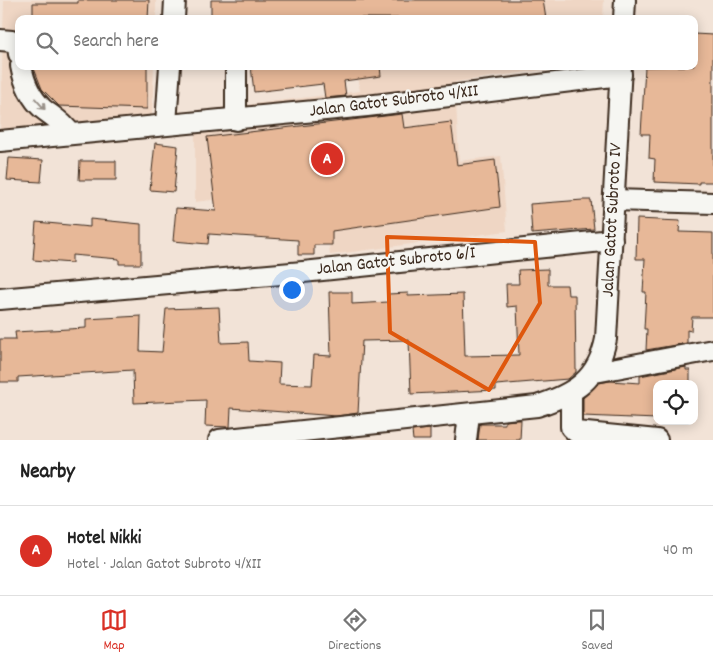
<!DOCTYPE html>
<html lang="en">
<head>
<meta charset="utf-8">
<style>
  :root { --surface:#fff; --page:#f6f6f6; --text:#222; --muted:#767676; --line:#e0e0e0; --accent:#d93025 }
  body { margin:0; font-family:Dekko,sans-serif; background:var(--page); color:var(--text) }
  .controls { position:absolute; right:15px; bottom:15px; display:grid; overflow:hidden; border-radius:10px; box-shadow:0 2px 12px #0003 }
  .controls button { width:45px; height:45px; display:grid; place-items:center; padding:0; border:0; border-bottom:1px solid var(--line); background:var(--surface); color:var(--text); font:25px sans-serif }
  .you { position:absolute; left:291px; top:289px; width:18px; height:18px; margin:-12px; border:4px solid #fff; border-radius:50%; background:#1a73e8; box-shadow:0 0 0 8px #1a73e833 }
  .badge { display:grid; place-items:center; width:32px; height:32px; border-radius:50%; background:var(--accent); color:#fff; font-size:16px; font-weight:700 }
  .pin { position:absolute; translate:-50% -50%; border:2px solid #fff; box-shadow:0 1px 5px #0006 }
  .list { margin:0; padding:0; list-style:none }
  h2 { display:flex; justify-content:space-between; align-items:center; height:65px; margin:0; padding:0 20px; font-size:21px }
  h2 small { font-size:16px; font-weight:400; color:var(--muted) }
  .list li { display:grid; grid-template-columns:32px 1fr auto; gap:15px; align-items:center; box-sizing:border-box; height:90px; padding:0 20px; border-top:1px solid var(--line) }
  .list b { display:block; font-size:19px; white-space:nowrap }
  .list p { margin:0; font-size:16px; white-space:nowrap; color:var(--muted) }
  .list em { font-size:16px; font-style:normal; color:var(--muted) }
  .icon { flex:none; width:28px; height:28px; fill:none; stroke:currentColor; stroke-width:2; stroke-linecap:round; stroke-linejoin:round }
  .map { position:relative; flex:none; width:713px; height:440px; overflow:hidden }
  .search { position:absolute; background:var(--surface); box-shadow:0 2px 12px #0003; left:15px; right:15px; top:15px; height:55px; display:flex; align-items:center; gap:12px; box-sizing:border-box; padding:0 18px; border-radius:10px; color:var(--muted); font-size:19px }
  .sheet { height:155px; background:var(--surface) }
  nav { display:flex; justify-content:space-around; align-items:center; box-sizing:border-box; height:70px; border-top:1px solid var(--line); background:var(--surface); font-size:14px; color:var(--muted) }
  nav a { display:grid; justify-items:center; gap:2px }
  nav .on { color:var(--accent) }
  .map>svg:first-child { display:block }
</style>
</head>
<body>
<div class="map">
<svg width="713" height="440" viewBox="0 0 713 440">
  <rect width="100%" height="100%" fill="#f2e3d7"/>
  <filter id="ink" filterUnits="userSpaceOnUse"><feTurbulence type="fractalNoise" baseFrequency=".02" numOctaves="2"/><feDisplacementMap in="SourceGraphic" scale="10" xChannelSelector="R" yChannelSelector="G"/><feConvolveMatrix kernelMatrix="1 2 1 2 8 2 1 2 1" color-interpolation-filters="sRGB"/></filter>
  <g filter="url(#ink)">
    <g fill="#efd6c4">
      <path d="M4,0H156V19H19V66H154L152,117L0,135Z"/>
      <path d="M346,0H604L603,19H349Z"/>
      <path d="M356,66H570L455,82L459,161L501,156L507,231L330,255L323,186L195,202V111L360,91Z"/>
    </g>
    <g fill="#e7b898" stroke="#3b2a1e">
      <path d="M78,0H149L148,19H33V3H78Z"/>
      <path d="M211,0H543L546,19L211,17Z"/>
      <path d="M694,34L713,35V182H699V184L654,182L655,159L649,158L650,134H641L645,67L694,66Z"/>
      <path d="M33,66H147V109L59,106L42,89Z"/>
      <path d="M251,66H380L381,76L344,81L346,96L325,98L323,84L254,92Z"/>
      <path d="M402,114L404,128L451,122L457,165L495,160L500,207L332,231V245H314V255H298V240L209,234L208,244L173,241L176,208L216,211L207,137Z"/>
      <path d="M155,143L178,146L174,192L150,190Z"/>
      <path d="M9,158L43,160L41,182L7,180Z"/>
      <path d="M80,161H116V180H79Z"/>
      <path d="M583,200H591L594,229L532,234L530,204Z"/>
      <path d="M90,219L141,224V264H119V259L72,255V263L33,260L36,222L90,227Z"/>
      <path d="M637,219L680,221L679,232L713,233V317H692L691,331L687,330V343L646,350L647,329H644L646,292H643L645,259H636Z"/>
      <path d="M548,269V285H567L568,295H575L576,372L568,379L496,385V390L411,394L409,340L362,341L358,413L336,416L231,408L230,427L205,426L206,400L134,403L133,370L18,377V382H0V339H16L15,332L86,328V319L141,316L140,351L162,352L166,309L219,307L221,343L248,342L249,361L280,363L279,384L312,385L314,355L331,356L329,292H352V304L388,302V294L408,293V296L463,294L465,356L519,355L517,306L507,307L506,284H519L518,270Z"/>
      <path d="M686,367V370H690V384H657V419L583,416V398L599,383L610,381L640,383V376Z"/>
      <path d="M517,420H521L520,440H478L480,424H505V421Z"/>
      <path d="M430,429V440H413L412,431Z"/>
    </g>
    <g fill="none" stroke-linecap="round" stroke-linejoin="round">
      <g stroke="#3b2a1e" stroke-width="24">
        <g id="minor">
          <path d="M174,19L175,0"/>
          <path d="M624,19L625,0"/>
          <path d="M0,40L12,41L18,47L19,54"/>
          <path d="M21,66C24,82 31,98 43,109C53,117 63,122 70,133"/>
          <path d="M236,120V66"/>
          <path d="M166,124L170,66"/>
          <path d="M0,141L367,106L621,75"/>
          <path d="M614,200L713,203"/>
          <path d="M0,299L303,272L612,240"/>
          <path d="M595,372L713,350"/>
          <path d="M571,392V427L576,432L657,440"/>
          <path d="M219,440L537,406C574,394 598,380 606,339L621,66"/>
          <path d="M466,440L469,414"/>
        </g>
      </g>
      <use href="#minor" stroke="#f6f6f2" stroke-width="20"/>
    </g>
    <defs><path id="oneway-shaft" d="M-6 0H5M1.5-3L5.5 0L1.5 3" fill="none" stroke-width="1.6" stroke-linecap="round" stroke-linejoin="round" transform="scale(1.25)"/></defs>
    <use stroke="#989088" href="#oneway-shaft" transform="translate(40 104) rotate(48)"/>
  </g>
  <path fill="none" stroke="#df570d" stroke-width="4" stroke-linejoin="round" d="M387,237L535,242L540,303L489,390L390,332Z"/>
  <g text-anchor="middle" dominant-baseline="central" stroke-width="4.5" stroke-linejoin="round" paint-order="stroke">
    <g font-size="18" fill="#3b2a1e" stroke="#f6f6f2">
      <text transform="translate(394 102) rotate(-7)">Jalan Gatot Subroto 4/XII</text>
      <text transform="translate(613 220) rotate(-87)">Jalan Gatot Subroto IV</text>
      <text transform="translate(396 262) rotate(-6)">Jalan Gatot Subroto 6/I</text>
    </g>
  </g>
</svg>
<div class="controls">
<button><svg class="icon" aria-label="locate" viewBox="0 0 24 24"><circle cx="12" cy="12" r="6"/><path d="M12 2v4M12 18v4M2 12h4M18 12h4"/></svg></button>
</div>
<div class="you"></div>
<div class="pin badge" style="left:327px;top:159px">A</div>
<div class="search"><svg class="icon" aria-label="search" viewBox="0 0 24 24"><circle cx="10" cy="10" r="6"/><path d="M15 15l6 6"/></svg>Search here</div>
</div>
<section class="sheet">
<h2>Nearby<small></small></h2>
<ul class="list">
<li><span class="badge">A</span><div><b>Hotel Nikki</b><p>Hotel · Jalan Gatot Subroto 4/XII</p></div><em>40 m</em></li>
</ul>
</section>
<nav>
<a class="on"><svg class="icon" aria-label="map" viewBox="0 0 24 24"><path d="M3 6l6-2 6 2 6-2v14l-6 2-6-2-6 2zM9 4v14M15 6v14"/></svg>Map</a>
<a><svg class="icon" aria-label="directions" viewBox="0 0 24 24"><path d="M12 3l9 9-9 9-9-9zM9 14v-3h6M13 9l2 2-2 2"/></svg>Directions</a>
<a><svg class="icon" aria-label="saved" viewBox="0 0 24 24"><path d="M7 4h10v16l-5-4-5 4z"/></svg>Saved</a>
</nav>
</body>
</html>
